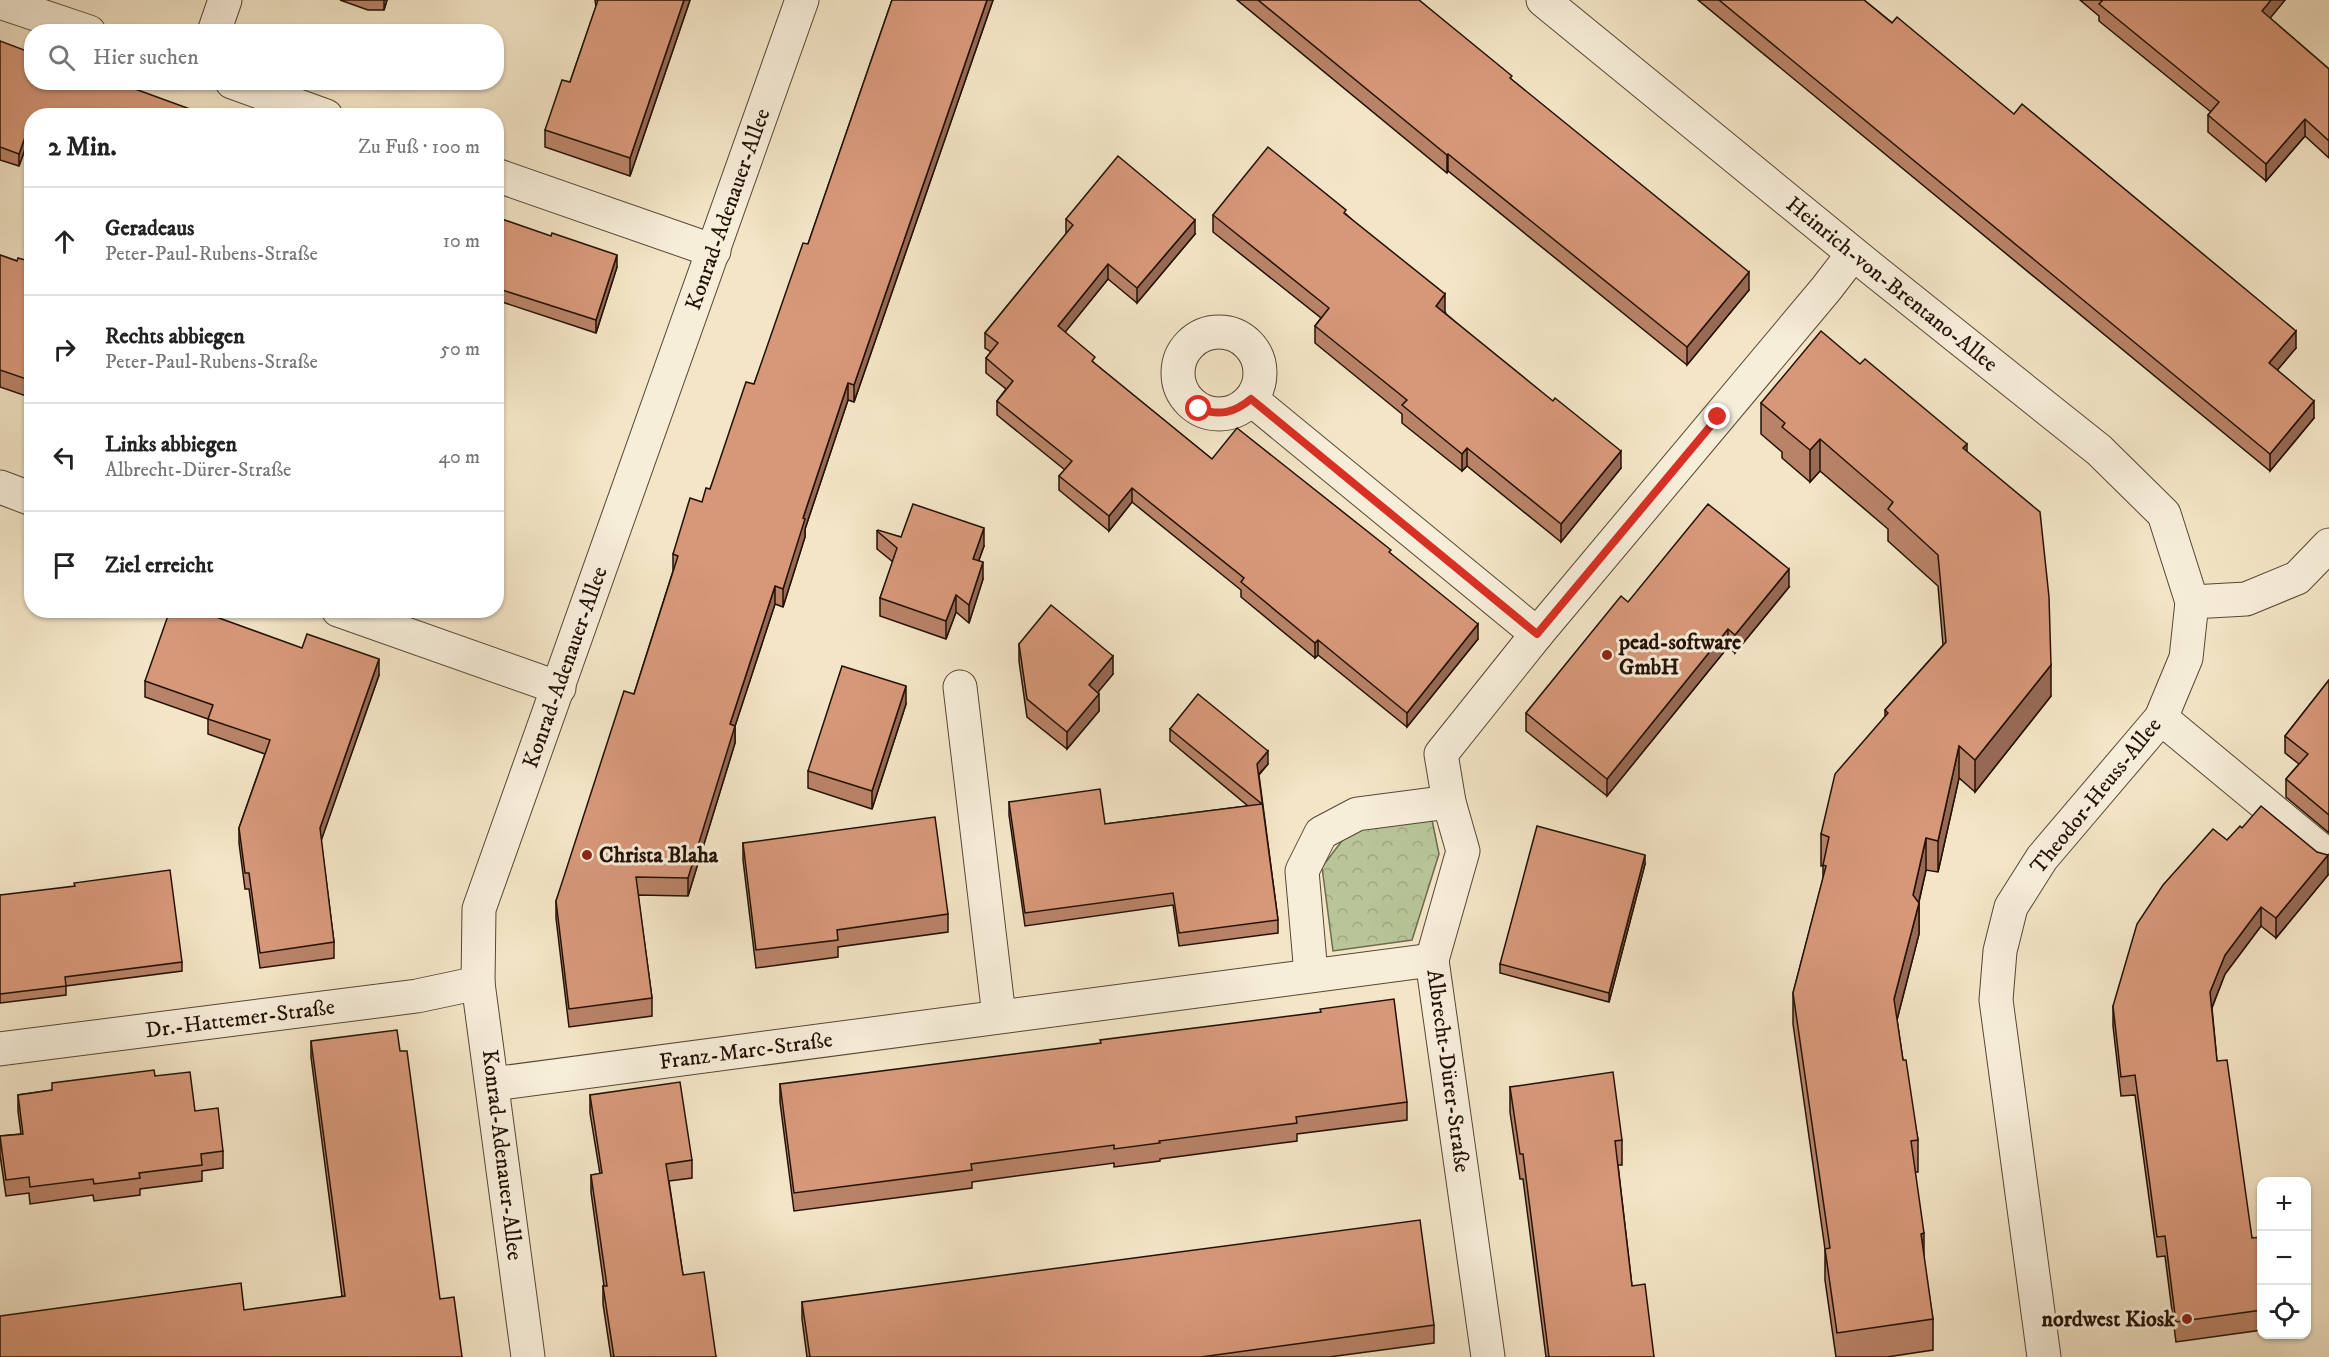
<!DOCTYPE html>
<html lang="de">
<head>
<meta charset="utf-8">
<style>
  :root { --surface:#fff; --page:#f2f2f2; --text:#222; --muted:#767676; --line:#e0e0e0 }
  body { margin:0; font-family:"IM FELL DW Pica",serif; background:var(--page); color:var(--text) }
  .controls { position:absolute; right:18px; bottom:18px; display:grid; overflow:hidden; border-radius:12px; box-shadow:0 2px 4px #0004 }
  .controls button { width:54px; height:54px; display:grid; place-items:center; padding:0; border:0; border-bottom:2px solid var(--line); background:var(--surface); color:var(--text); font:30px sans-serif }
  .stop { position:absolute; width:18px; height:18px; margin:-14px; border:4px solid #d93025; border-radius:50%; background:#fff }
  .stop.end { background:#d93025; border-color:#fff; box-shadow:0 2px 6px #0008 }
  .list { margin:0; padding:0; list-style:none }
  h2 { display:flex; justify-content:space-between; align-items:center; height:78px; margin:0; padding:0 24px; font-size:26px }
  h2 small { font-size:20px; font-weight:400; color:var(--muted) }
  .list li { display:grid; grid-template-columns:39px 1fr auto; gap:18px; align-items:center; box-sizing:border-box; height:108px; padding:0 24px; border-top:2px solid var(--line) }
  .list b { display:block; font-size:22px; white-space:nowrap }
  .list p { margin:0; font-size:20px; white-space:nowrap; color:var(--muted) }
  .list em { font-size:20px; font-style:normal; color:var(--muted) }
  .icon { flex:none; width:33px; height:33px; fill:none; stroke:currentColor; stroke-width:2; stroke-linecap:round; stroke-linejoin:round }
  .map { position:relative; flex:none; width:2329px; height:1357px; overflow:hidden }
  .search { position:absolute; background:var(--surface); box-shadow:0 2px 4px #0004; left:24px; top:24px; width:480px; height:66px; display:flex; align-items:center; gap:15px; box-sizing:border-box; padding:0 21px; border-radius:24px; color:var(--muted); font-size:22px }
  .panel { position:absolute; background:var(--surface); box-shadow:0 2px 4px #0004; left:24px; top:108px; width:480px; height:510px; border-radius:24px }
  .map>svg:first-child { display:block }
</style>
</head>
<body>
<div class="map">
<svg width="2329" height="1357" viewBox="0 0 2329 1357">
  <defs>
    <pattern id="park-crowns" width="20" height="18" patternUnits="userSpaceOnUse" patternTransform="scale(1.5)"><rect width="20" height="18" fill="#b7c598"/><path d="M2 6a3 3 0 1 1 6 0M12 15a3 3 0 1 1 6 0" fill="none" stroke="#9da882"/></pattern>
  </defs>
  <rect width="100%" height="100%" fill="#f3e5c6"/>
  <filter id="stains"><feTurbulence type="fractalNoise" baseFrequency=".00333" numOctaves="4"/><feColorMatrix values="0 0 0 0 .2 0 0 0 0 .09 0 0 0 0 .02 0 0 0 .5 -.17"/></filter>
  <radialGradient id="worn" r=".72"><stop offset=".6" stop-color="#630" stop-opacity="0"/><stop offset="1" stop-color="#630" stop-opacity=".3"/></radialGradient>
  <path fill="url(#park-crowns)" stroke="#6d6b4f" stroke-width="1.5" d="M1431,815L1439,854L1412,940L1333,951L1322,867L1351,829Z"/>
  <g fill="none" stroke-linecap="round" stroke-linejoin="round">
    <g stroke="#574636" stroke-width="35">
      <g id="minor">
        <path id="s1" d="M1543,0L1871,268L2099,450L2164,514L2192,602L2186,658L2161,718L2042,858L2011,907L2000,951L1996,1000L2044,1357"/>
        <path d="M0,2L89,32"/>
        <path d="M214,32L225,0"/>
        <path d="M232,82L326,116"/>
        <path d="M496,175L714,251"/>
        <circle cx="1219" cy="373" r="41"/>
        <path d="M1251,399L1537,634"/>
        <path d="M0,487L32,499"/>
        <path d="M2192,602L2246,599L2297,578L2329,545"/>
        <path d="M338,610L559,688"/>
        <path d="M960,687L999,1016"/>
        <path d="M2161,718L2329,857"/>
        <path d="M1311,974L1302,871L1321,833L1357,814L1449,802"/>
        <path id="s2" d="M0,1049L417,996L478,983"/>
        <path id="s3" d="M493,1084L1432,960"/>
        <path id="s4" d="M528,1357L478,983L479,909L802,0"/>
        <path d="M1488,1357L1432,960L1463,851L1449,802L1441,754L1537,634L1826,289L1853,254"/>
      </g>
    </g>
    <use href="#minor" stroke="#f7eeda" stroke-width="33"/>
  </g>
  <g fill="#b98368" stroke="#231106" stroke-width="1.5">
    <path d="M340,0H387L384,10H368Z"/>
    <path d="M595,0H690L630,176L545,147V130L570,82L596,7Z"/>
    <path d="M892,0H993L854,402L848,400L805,529V537L783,607L775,604L735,726V743L688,896L638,895L652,998V1016L569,1027L556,918V901L634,694L673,571V554L702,502L710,489L754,384L808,244Z"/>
    <path d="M1237,0H1419L1512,80L1749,290L1687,365L1448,171L1447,173Z"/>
    <path d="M1698,0H1864L2296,348L2277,370L2314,418L2270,471Z"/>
    <path d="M2080,0H2285L2270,18L2329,69V158L2305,136L2266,181L2208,132V115L2211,112L2099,21V16Z"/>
    <path d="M0,41L32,116V143L28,141L19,166L0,160Z"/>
    <path d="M1346,214L1445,312H1444L1621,468L1561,542L1467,466L1462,471L1402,423V414L1315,343V326L1321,318L1213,232V215Z"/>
    <path d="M496,217L617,267L596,333L496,300Z"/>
    <path d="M1066,219L1195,234L1137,303L1108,279L1065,332L1095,364L1212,459L1391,554L1478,639L1407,727L1318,655L1315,658L1241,597V590L1132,502L1109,531L1059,490V476L1065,470L997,415V401L1006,389L986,373V358L991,352L985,348V333L1066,234Z"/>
    <path d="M0,255L17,261L32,262V398L0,387Z"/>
    <path d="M1761,403L1967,452L2051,696L1975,792L1959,778L1938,872L1926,870L1919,902V934L1897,1020L1903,1060L1918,1140V1172H1915L1924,1261L1933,1319V1350L1887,1357H1836L1825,1280V1249L1793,1024V993L1823,879V866H1821V834L1885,717V710L1943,645L1938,586L1888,541V529L1820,471L1810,482L1782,458V452L1761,434Z"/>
    <path d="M877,531L901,537L984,546L979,560L983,579L969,623L956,612L946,639L880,616V598L893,562L877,549Z"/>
    <path d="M1789,587L1735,653L1728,647L1607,796L1526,731V713L1628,602Z"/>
    <path d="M1019,644L1113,674L1098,692L1099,711L1067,749L1027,717L1019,661Z"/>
    <path d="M379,675L321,840L334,942V958L260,968L249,889H245L239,843V828L265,754L208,734V719L145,697V681Z"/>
    <path d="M2329,680V833L2286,797V779L2299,764L2285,753V736Z"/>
    <path d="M906,704L872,809L808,788V771Z"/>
    <path d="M1170,729L1268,764L1259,775L1278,920V933L1179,946L1173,905L1025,926L1009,815V802L1105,824L1248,806L1170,741Z"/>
    <path d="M2242,828L2317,852L2328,875L2276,938L2261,926L2225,974L2212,1008L2217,1061L2252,1238L2262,1237V1330L2176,1342L2165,1256L2157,1257L2135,1095L2121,1096L2113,1026V1006L2227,840Z"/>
    <path d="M743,843L948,914V932L838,947V957L756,968L743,860Z"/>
    <path d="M1645,864L1609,1002L1500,973V964Z"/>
    <path d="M0,895L182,962V971L66,986V995L0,1003Z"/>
    <path d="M311,1041L440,1299L462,1357L342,1296L311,1057Z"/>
    <path d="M155,1076L195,1111L223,1151V1168L202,1171V1181L140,1189V1195L94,1201L93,1195L30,1204L29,1193L6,1196L0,1155V1136L21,1134L18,1111V1095Z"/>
    <path d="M780,1084L1407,1102V1120L1297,1134V1141L1160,1159V1161L1114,1167V1163L972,1182V1188L794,1211L780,1102Z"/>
    <path d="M1510,1087L1622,1140V1165H1618L1632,1286L1654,1357H1546L1523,1179H1520L1510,1112Z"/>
    <path d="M590,1095L692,1160V1178L669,1181L683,1275L716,1357H611L603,1304V1286H604L591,1192V1175L600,1174L590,1113Z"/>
    <path d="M2307,1280L2310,1304V1324H2307Z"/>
    <path d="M802,1302L1434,1325V1343L1329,1357H807L802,1319Z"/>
  </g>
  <g fill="#966a55" stroke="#231106" stroke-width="1.5">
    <path d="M384,0H387L384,10Z"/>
    <path d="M684,0H690L630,176V158Z"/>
    <path d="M987,0H993L854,402V385Z"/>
    <path d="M2271,0H2285L2262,28V11Z"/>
    <path d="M2305,119V136L2266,181V164Z"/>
    <path d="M28,129V141L19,166V154Z"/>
    <path d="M1448,154V171L1447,173V155Z"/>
    <path d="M1195,220V234L1137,303V288Z"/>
    <path d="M617,255V267L596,333V320Z"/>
    <path d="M1108,264V279L1058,341V326Z"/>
    <path d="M1749,272V290L1687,365V347Z"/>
    <path d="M1445,294V312L1436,323V306Z"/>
    <path d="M2296,331V348L2269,380V363Z"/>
    <path d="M848,383V400L805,529V537L783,607V589L803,518Z"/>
    <path d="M2314,401V418L2270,471V454Z"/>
    <path d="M1820,439V471L1810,482V450Z"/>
    <path d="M1967,444V475L1963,448Z"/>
    <path d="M1467,448V466L1462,471V454Z"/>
    <path d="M1621,451V468L1561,542V524Z"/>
    <path d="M1132,488V502L1109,531V516Z"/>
    <path d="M984,528V546L973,576V559Z"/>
    <path d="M983,562V579L969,623V605Z"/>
    <path d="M1789,569V587L1735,653V635Z"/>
    <path d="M775,586V604L735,726V743L688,896V878L730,724Z"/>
    <path d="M956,595V612L946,639V621Z"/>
    <path d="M1478,624V639L1407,727V713Z"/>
    <path d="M1728,629V647L1607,796V779Z"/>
    <path d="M1318,640V655L1315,658V643Z"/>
    <path d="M1113,656V674L1089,703V685Z"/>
    <path d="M379,659V675L320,844V828Z"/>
    <path d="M2051,665V696L1975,792V760Z"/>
    <path d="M906,686V704L872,809V791Z"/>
    <path d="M1099,694V711L1067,749V732Z"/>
    <path d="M1959,746V778L1938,872V841Z"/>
    <path d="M1268,751V764L1257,776V764Z"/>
    <path d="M1926,838V870L1913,927V895Z"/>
    <path d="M1645,855V864L1609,1002V993Z"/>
    <path d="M2328,855V875L2276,938V918Z"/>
    <path d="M1919,903V934L1894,1031V999Z"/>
    <path d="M2261,907V926L2225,974L2210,1012V992L2225,955Z"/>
    <path d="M1924,1233V1265L1921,1234Z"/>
  </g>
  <g fill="#d79879" stroke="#231106" stroke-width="1.5">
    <path d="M598,0H684L630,158L545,130L562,80L570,82Z"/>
    <path d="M892,0H987L854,385L848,383L803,518L805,519L783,589L775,586L730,724L735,726L688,878L636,877L652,998L569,1009L556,901L624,691L634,694L678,556L673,554L690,498L702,502L706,488L710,489L746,382L754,384L803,243L808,244Z"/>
    <path d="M1258,0H1419L1512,76L1510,78L1749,272L1687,347L1448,154L1447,155Z"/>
    <path d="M1719,0H1864L1892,23L1897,17L2014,114L2022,104L2296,331L2269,363L2314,401L2270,454Z"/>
    <path d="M2101,0H2271L2262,11L2329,69V141L2305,119L2266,164L2208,115L2219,102L2099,4L2102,1Z"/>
    <path d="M0,41L32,53V82H116L209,116H32V130L28,129L19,154L0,147Z"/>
    <path d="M1268,147L1346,210L1344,213L1445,294L1436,306L1553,401L1555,398L1621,451L1561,524L1467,448L1462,454L1402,405L1407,400L1315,326L1329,308L1213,215Z"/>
    <path d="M1118,156L1195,220L1137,288L1108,264L1058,326L1095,357L1092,361L1212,459L1237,428L1391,550L1389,552L1478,624L1407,713L1318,640L1315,643L1241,582L1244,578L1132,488L1109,516L1059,476L1072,461L997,401L1013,381L986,358L998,343L985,333L1073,225L1066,219Z"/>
    <path d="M496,217L551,236L552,233L617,255L596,320L496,288Z"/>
    <path d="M0,255L17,261L18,258L32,262V381L0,370Z"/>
    <path d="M1821,331L1860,364L1865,359L1967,444L1963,448L2040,512L2049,597L2051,665L1975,760L1959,746L1938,841L1926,838L1913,895L1919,903L1894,999L1903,1060H1906L1918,1140L1911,1141L1924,1233L1921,1234L1933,1319L1837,1333L1825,1249L1830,1248L1793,993L1826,866L1823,865L1829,837L1821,834L1835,774L1888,713L1885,710L1946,642L1938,555L1888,509L1893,502L1820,439L1810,450L1782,427L1785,423L1761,403Z"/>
    <path d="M913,504L984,528L973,559L983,562L969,605L956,595L946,621L880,598L897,548L877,531L878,530L901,537Z"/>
    <path d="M1708,504L1789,569L1735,635L1728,629L1607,779L1526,713L1621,596L1628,602Z"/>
    <path d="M1051,605L1113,656L1089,685L1099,694L1067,732L1027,699L1019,644Z"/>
    <path d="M170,610H197L302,648L307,634L379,659L320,828L334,942L260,953L249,873H245L239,828L270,740L208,719L213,705L145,681Z"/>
    <path d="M842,666L906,686L872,791L808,771Z"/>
    <path d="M2329,680V815L2286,779L2308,754L2285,736Z"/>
    <path d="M1198,694L1268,751L1257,764L1278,920L1179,933L1173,893L1025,913L1009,802L1100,789L1105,824L1262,804L1170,729Z"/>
    <path d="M2261,806L2317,852L2328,855L2276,918L2261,907L2225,955L2210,992L2217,1061L2227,1060L2252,1238L2262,1237V1310L2176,1322L2165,1236L2157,1237L2135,1075L2121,1077L2113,1006L2137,924L2163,885L2213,829L2227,840L2240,826L2242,828Z"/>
    <path d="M935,817L948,914L837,930L838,940L756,950L743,843Z"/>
    <path d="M1537,826L1645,855L1609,993L1500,964Z"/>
    <path d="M170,870L182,962L65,977L66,986L0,994V895L75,886L74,883Z"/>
    <path d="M1394,999L1407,1102L1296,1117L1297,1123L1159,1141L1160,1143L1114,1149V1145L971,1164L972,1170L794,1193L780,1084L1101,1043L1100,1040L1321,1012L1320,1009Z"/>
    <path d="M397,1030L400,1051H407L440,1299L454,1297L462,1357H0V1316L241,1283L244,1310L345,1296L311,1041Z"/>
    <path d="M154,1070L155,1076L190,1072L195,1111L218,1108L223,1151L201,1154L202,1165L139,1173L140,1178L94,1184L93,1179L30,1187L29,1177L6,1180L0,1136L23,1134L18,1095L52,1090V1083Z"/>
    <path d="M1613,1072L1622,1140L1615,1141L1632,1286L1645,1284L1654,1357H1549L1523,1154H1520L1510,1087Z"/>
    <path d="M680,1082L692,1160L666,1164L683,1275L704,1272L716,1357H614L603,1286H607L591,1175L602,1173L590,1095Z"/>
    <path d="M1420,1220L1434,1325L1201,1357H810L802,1302Z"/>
    <path d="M2307,1280L2310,1304H2307Z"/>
  </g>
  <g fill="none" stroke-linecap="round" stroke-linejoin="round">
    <path stroke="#d93025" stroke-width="8" d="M1199,409C1220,416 1234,413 1251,399L1537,634L1718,417"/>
  </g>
  <g fill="#8f2418" stroke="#f7eeda" stroke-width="2">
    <circle cx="1607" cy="655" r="6"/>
    <circle cx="587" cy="855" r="6"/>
    <circle cx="2187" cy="1319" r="6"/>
  </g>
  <g text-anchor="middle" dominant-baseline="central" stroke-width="6" stroke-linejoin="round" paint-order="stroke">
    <g font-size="22" fill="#231106" stroke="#f7eeda">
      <text stroke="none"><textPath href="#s4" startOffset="1194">Konrad-Adenauer-Allee</textPath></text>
      <text stroke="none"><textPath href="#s1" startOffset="450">Heinrich-von-Brentano-Allee</textPath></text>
      <text stroke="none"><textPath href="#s4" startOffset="708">Konrad-Adenauer-Allee</textPath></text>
      <text transform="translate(2096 796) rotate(-51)">Theodor-Heuss-Allee</text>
      <text stroke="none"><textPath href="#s2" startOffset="242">Dr.-Hattemer-Straße</textPath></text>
      <text stroke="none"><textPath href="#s3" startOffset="255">Franz-Marc-Straße</textPath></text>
      <text transform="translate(1448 1071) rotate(82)">Albrecht-Dürer-Straße</text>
      <text transform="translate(502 1155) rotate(83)">Konrad-Adenauer-Allee</text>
    </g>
    <g font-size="22" font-weight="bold" fill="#231106" stroke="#f7eeda" text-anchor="start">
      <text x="1619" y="642">pead-software<tspan x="1619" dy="25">GmbH</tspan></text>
      <text x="599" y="855">Christa Blaha</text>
      <text x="2175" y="1319" text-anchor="end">nordwest Kiosk</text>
    </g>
  </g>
  <rect width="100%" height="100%" filter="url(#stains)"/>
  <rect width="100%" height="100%" fill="url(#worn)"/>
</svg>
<div class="controls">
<button>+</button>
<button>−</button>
<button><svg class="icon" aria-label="locate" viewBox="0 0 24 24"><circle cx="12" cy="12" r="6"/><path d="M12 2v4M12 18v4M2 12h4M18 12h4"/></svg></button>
</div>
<div class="stop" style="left:1199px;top:409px"></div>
<div class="stop end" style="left:1718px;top:417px"></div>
<div class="search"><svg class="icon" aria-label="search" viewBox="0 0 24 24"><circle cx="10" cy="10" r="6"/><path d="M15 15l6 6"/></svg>Hier suchen</div>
<section class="panel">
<h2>2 Min.<small>Zu Fuß · 100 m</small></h2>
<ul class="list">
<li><svg class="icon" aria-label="ahead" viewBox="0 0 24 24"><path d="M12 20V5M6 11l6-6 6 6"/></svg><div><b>Geradeaus</b><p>Peter-Paul-Rubens-Straße</p></div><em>10 m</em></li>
<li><svg class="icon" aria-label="right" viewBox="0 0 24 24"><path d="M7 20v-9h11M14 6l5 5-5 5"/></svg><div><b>Rechts abbiegen</b><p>Peter-Paul-Rubens-Straße</p></div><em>50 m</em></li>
<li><svg class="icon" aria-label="left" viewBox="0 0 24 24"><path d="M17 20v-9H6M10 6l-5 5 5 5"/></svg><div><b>Links abbiegen</b><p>Albrecht-Dürer-Straße</p></div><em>40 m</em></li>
<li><svg class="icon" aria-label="arrive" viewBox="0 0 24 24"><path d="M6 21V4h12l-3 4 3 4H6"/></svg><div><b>Ziel erreicht</b></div></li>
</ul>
</section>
</div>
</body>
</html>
